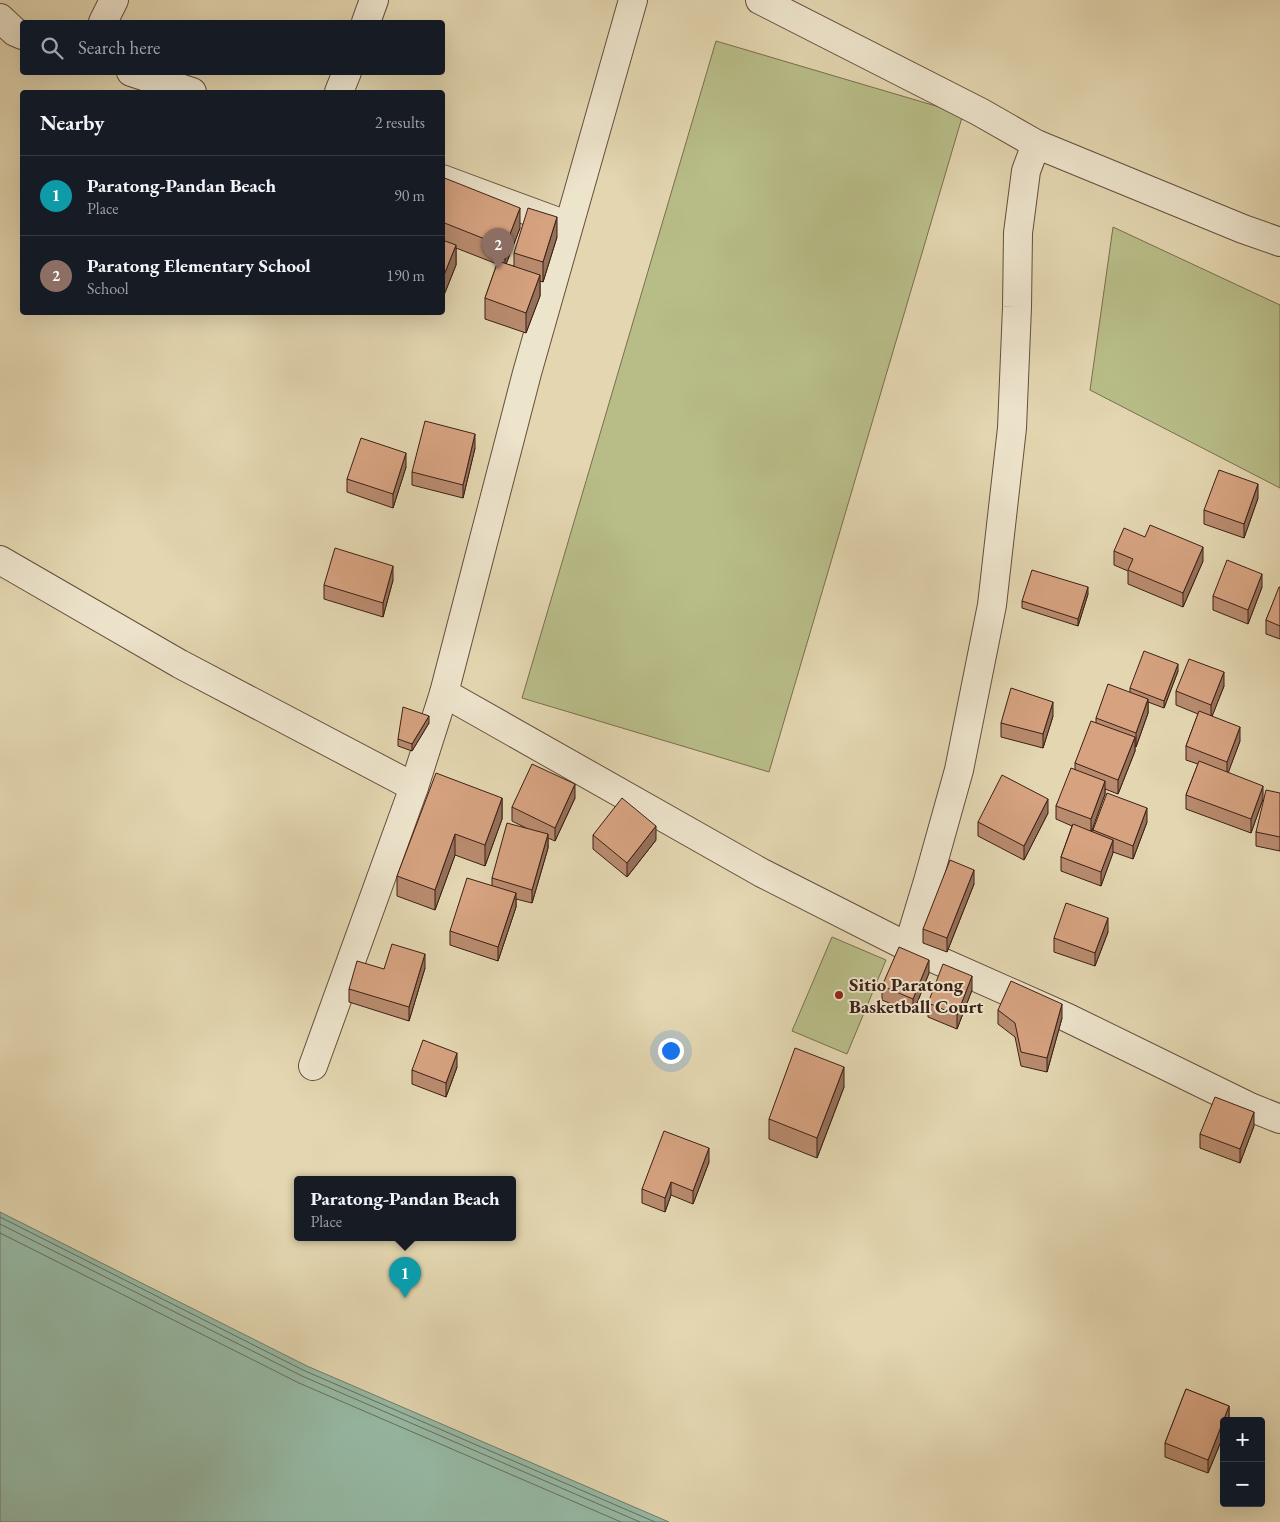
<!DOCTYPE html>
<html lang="en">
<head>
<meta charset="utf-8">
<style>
  :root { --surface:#171b24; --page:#20242c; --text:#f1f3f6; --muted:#9ea1a6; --line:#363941; --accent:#b45309 }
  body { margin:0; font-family:"EB Garamond",serif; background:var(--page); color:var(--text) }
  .controls { position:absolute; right:15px; bottom:15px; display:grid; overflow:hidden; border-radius:5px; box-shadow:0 5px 20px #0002 }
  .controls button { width:45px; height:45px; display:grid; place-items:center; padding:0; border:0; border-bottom:1px solid var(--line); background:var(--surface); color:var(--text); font:25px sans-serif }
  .you { position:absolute; left:670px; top:1050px; width:18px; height:18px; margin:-12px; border:4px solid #fff; border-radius:50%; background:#1a73e8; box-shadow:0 0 0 8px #1a73e833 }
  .badge { display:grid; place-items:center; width:32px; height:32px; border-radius:50%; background:var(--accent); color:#fff; font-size:16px; font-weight:700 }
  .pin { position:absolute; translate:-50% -41px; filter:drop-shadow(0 1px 2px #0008) }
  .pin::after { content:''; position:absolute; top:26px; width:18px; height:15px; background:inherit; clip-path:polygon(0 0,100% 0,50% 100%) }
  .popup { position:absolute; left:294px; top:1176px; width:222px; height:65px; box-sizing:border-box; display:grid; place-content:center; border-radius:5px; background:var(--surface); filter:drop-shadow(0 1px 4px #0005); font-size:16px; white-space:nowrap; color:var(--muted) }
  .popup b { font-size:19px; color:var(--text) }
  .popup::after { content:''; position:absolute; left:50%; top:100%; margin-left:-10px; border:10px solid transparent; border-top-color:var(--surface) }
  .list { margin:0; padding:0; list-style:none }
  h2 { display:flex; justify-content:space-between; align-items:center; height:65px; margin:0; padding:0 20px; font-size:21px }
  h2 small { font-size:16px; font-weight:400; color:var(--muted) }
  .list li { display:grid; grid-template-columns:32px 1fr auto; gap:15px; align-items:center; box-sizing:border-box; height:80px; padding:0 20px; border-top:1px solid var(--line) }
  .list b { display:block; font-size:19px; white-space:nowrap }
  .list p { margin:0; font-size:16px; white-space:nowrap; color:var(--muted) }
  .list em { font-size:16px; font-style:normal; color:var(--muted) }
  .icon { flex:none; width:28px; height:28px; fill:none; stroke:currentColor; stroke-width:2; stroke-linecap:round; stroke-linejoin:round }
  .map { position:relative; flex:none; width:1280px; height:1522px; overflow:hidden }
  .search { position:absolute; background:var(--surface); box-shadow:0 5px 20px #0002; left:20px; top:20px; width:425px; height:55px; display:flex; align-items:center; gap:12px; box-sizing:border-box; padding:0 18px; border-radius:5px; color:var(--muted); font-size:19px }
  .panel { position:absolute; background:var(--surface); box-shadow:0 5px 20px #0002; left:20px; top:90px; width:425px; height:225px; border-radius:5px }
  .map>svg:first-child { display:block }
</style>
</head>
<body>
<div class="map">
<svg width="1280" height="1522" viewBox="0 0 1280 1522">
  <rect width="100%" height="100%" fill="#e3d6b0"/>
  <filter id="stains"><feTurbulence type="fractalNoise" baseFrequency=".004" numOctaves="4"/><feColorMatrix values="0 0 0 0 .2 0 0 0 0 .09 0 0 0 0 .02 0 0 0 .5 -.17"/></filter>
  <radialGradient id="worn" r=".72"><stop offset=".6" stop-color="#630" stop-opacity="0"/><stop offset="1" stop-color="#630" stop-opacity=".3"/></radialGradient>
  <g fill="#b8bd88" stroke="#7a6e4f">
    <path d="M716,41L963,114L769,772L522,698Z"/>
    <path d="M1113,227L1280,305V488L1090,390Z"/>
    <path d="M832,937L886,960L847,1054L792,1031Z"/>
  </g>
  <path fill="#96baa6" stroke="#727c6c" d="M0,1212L307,1366L669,1522H0Z"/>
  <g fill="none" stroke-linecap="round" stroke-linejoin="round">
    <g stroke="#696d5e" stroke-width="1">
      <path d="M0,1217L305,1371L655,1522"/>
      <path d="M0,1224L302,1376L640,1522"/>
      <path d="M0,1233L299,1383L621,1522"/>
    </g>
    <g stroke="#664e3c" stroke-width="30">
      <g id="street">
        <path d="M633,0L527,373L444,693L762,873L908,947L1068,1018L1250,1107L1280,1119"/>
        <path d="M760,0L980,112L1036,144L1243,229L1280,242"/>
        <path d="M0,18L15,32L22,35"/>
        <path d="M103,22L114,0"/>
        <path d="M366,22L374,0"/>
        <path d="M131,72L192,92"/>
        <path d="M339,92L347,72"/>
        <path d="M442,179L561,223"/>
        <path d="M0,560L180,664L414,787"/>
        <path d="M908,947L928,881L959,770L992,605L1012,428L1017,307L1018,233L1026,171L1036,144"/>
        <path d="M313,1066L414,787L444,693"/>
      </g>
    </g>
    <use href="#street" stroke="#ede4cc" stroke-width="28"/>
  </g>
  <g fill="#b88b6e" stroke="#3c2016">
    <path d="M442,177L520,228L506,264L514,266V253L557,237L543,282L540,281V296L526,333L485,319V298L497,264L456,248V265L442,300Z"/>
    <path d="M475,448L463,498L412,485V472Z"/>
    <path d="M406,467L393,508L347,492V479Z"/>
    <path d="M1258,498L1244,538L1204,524V510Z"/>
    <path d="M1145,537L1203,561L1183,607L1128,584V571L1114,565V551Z"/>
    <path d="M393,580L383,617L324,599V585Z"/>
    <path d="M1262,587L1248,624L1213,610V596Z"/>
    <path d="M1280,587V639L1266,634V620Z"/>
    <path d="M1088,594L1078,626L1022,608V601Z"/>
    <path d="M1178,671L1164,708L1148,702V713L1136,747L1135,746V751L1118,794L1105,789V794L1091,831L1147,822L1133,859L1113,852L1101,886L1061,871V857L1072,826L1056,819V806L1075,769V763L1096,723V718L1130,692V688Z"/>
    <path d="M1224,686L1212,716L1240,741L1228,772L1263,799L1251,833L1186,809V795L1198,764L1186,760V746L1198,714L1176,705V691Z"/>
    <path d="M1053,716L1043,748L1001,737V723Z"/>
    <path d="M429,723L412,751L398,746V739Z"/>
    <path d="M1280,793V851L1256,846V832Z"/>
    <path d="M502,798V819L485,866L455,855L435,910L397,896V876Z"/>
    <path d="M575,798L555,841L548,838V848L532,903L516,899V907L498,961L450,945V931L492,886V878L528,829L512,821V807Z"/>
    <path d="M1048,813L1024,860L978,836V822Z"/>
    <path d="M593,835L656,840L627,877L593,849Z"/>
    <path d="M974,884L947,952L923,943V929Z"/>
    <path d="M1108,932L1095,966L1054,952V938Z"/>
    <path d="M425,968L409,1021L349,1002V989L384,969Z"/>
    <path d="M929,973L913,1013L882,1000V986Z"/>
    <path d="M972,990L957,1029L928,1017V1003Z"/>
    <path d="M998,1010L1062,1018L1047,1072L1021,1066L1015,1037L998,1024Z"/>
    <path d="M457,1067L446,1097L412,1084V1070Z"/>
    <path d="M844,1087L817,1158L769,1139V1119Z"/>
    <path d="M1254,1126L1240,1163L1200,1148V1134Z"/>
    <path d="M709,1162L693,1204L671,1195L665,1212L642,1203V1189Z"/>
    <path d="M1186,1389L1229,1406V1421H1224V1434L1208,1473L1165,1457V1443Z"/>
  </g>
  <g fill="#96715a" stroke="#3c2016">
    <path d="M520,208V228L505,267V247Z"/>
    <path d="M557,217V237L543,282V262Z"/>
    <path d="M456,245V265L442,300V280Z"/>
    <path d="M540,275V296L526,333V313Z"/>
    <path d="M475,434V448L463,498V485Z"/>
    <path d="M406,453V467L393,508V494Z"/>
    <path d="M1258,484V498L1244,538V524Z"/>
    <path d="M1203,547V561L1183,607V593Z"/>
    <path d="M393,566V580L383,617V603Z"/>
    <path d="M1262,574V587L1248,624V610Z"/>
    <path d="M1088,587V594L1078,626V619Z"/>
    <path d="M1178,664V671L1164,708V701Z"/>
    <path d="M1224,672V686L1211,719V705Z"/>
    <path d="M1148,699V713L1136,747V733Z"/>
    <path d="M1053,702V716L1043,748V734Z"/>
    <path d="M429,716V723L412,751V744Z"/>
    <path d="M1240,727V741L1227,776V762Z"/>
    <path d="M1135,737V751L1118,794V780Z"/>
    <path d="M1105,781V794L1091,833V819Z"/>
    <path d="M575,784V798L555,841V828Z"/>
    <path d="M1263,786V799L1251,833V819Z"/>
    <path d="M502,798V819L485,866V845Z"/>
    <path d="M1048,799V813L1024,860V846Z"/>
    <path d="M1147,808V822L1133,859V846Z"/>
    <path d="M656,826V840L627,877V863Z"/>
    <path d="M455,834V855L435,910V890Z"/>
    <path d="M548,834V848L532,903V890Z"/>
    <path d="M1113,840V853L1101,886V872Z"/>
    <path d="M974,870V884L947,952V938Z"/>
    <path d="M516,893V907L498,961V947Z"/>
    <path d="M1108,918V932L1095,966V953Z"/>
    <path d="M425,954V968L409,1021V1007Z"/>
    <path d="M929,960V973L913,1013V999Z"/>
    <path d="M972,976V990L957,1029V1015Z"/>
    <path d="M1062,1004V1018L1047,1072V1058Z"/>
    <path d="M457,1053V1067L446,1097V1083Z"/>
    <path d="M844,1067V1087L817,1158V1138Z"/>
    <path d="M1254,1112V1126L1240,1163V1149Z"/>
    <path d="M709,1148V1162L693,1204V1191Z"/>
    <path d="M671,1182V1195L665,1212V1198Z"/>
    <path d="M1229,1406V1421H1224V1434L1208,1473V1460Z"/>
  </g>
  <g fill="#d6a280" stroke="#3c2016">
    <path d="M442,177L520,208L505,247L442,222Z"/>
    <path d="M528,208L557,217L543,262L514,253Z"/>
    <path d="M442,240L456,245L442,280Z"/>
    <path d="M498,261L540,275L526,313L485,298Z"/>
    <path d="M425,421L475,434L463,485L412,472Z"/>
    <path d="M361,438L406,453L393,494L347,479Z"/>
    <path d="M1219,470L1258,484L1244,524L1204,510Z"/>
    <path d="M1150,525L1203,547L1183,593L1128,570L1133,559L1114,551L1124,528L1145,537Z"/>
    <path d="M335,548L393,566L383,603L324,585Z"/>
    <path d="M1227,560L1262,574L1248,610L1213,596Z"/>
    <path d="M1032,570L1088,587L1078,619L1022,601Z"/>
    <path d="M1279,587H1280V626L1266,620Z"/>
    <path d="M1144,651L1178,664L1164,701L1130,688Z"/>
    <path d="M1189,659L1224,672L1211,705L1176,691Z"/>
    <path d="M1108,684L1148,699L1136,733L1096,718Z"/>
    <path d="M1011,688L1053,702L1043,734L1001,723Z"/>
    <path d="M403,707L429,716L412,744L398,739Z"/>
    <path d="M1199,711L1240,727L1227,762L1186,746Z"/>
    <path d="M1091,721L1135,737L1118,780L1075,763Z"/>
    <path d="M1199,761L1263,786L1251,819L1186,795Z"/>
    <path d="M532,764L575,784L555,828L512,807Z"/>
    <path d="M1071,768L1105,781L1091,819L1056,806Z"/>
    <path d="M436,773L502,798L485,845L455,834L435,890L397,876Z"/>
    <path d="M1002,775L1048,799L1024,846L978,822Z"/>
    <path d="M1266,790L1280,793V837L1256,832Z"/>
    <path d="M1107,793L1147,808L1133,846L1093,830Z"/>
    <path d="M622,798L656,826L627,863L593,835Z"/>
    <path d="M507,823L548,834L532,890L492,878Z"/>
    <path d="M1073,824L1113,840L1101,872L1061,857Z"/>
    <path d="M950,860L974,870L947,938L923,929Z"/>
    <path d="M467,878L516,893L498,947L450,931Z"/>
    <path d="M1066,903L1108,918L1095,953L1054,938Z"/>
    <path d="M392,944L425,954L409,1007L349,989L357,961L384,969Z"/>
    <path d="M899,947L929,960L913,999L882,986Z"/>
    <path d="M943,964L972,976L957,1015L928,1003Z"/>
    <path d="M1011,981L1062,1004L1047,1058L1021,1052L1015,1023L998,1010Z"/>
    <path d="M423,1040L457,1053L446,1083L412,1070Z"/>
    <path d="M795,1048L844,1067L817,1138L769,1119Z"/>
    <path d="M1215,1097L1254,1112L1240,1149L1200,1134Z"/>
    <path d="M664,1131L709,1148L693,1191L671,1182L665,1198L642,1189Z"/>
    <path d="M1186,1389L1229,1406L1208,1460L1165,1443Z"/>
  </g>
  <circle fill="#8f2418" stroke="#ede4cc" stroke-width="2" cx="839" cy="995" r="5"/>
  <g text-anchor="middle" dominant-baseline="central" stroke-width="4" stroke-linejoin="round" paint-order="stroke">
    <g font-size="19" font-weight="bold" fill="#3c2016" stroke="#ede4cc" text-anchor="start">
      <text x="849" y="984">Sitio Paratong<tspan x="849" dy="22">Basketball Court</tspan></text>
    </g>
  </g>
  <rect width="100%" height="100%" filter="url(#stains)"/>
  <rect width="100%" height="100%" fill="url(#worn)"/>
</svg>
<div class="controls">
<button>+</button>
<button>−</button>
</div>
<div class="you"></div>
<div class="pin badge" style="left:405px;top:1298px;background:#0f9aa8">1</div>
<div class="popup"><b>Paratong-Pandan Beach</b>Place</div>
<div class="pin badge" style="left:498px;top:269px;background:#8d6e63">2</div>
<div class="search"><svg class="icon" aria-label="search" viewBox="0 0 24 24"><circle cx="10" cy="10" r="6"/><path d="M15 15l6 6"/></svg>Search here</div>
<section class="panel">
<h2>Nearby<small>2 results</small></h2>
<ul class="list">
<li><span class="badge" style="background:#0f9aa8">1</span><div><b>Paratong-Pandan Beach</b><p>Place</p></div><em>90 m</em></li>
<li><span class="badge" style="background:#8d6e63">2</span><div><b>Paratong Elementary School</b><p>School</p></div><em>190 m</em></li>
</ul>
</section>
</div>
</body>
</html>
